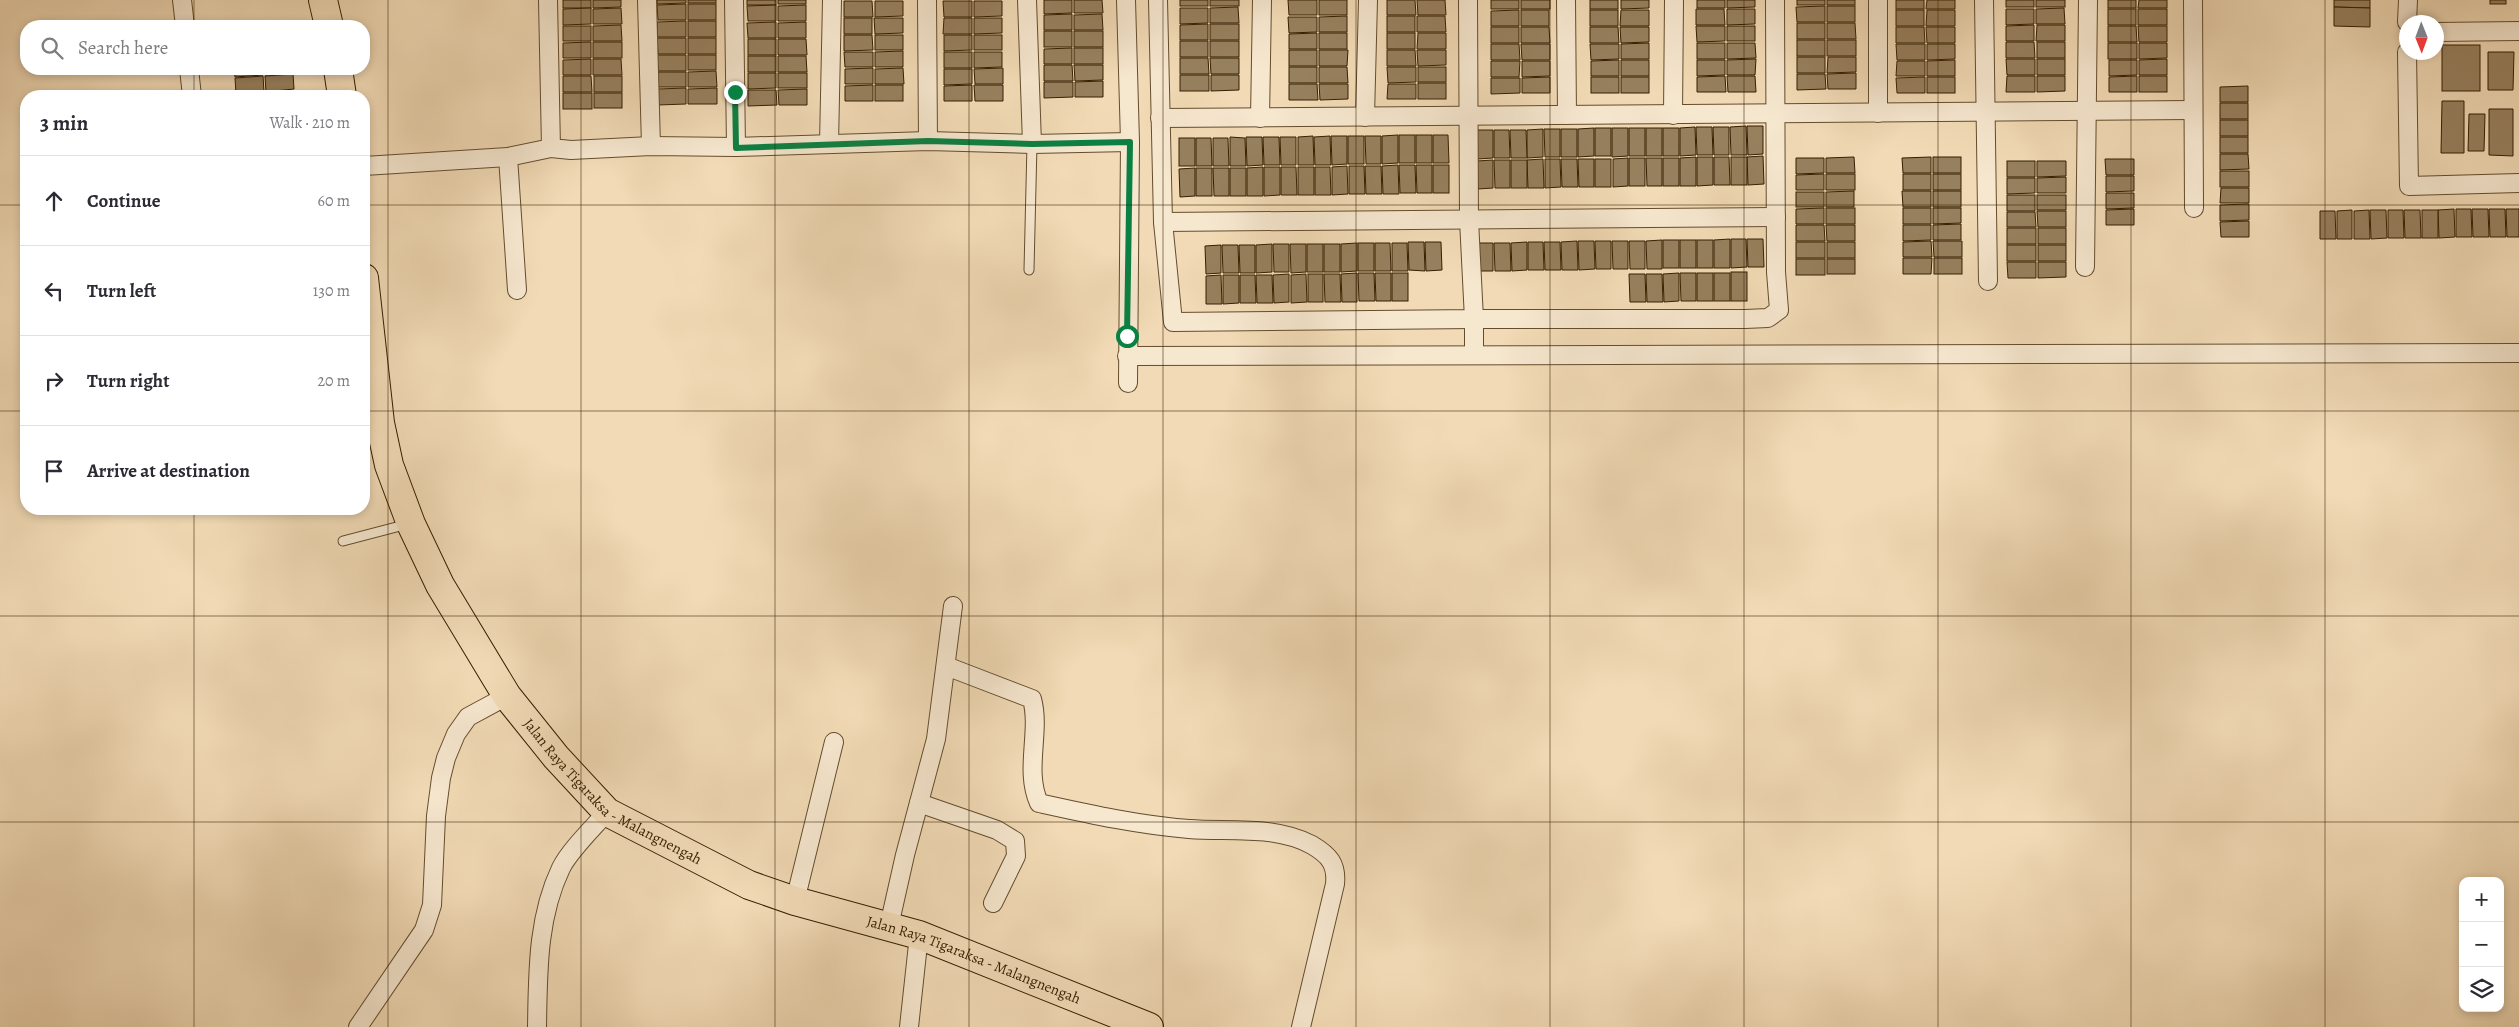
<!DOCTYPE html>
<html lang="en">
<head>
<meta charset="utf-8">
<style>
  :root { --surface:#fff; --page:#f7f7f7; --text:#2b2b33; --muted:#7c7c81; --line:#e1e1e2 }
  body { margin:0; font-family:Alegreya,serif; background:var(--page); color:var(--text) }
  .controls { position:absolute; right:15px; bottom:15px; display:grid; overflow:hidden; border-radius:10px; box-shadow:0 2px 8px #0003 }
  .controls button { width:45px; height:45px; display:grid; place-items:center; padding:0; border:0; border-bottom:1px solid var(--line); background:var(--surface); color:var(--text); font:25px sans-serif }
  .compass { position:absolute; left:2399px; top:15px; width:45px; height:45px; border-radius:50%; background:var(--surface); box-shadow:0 2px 8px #0003; rotate:179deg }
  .stop { position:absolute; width:15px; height:15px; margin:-11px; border:4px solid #0b8043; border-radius:50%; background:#fff }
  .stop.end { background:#0b8043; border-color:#fff; box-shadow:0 1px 5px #0008 }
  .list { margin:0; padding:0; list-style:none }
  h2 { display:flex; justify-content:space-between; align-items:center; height:65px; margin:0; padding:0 20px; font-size:21px }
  h2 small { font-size:16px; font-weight:400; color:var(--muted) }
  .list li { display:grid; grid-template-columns:32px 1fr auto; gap:15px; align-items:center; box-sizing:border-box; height:90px; padding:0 20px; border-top:1px solid var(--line) }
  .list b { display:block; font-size:19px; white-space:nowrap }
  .list em { font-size:16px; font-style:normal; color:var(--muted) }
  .icon { flex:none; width:28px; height:28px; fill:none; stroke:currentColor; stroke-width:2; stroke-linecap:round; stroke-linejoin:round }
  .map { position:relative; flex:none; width:2519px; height:1027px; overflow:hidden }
  .search { position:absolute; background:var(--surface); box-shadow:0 2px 8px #0003; left:20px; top:20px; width:350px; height:55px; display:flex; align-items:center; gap:12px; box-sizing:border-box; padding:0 18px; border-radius:20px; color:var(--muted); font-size:19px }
  .panel { position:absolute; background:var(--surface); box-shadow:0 2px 8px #0003; left:20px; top:90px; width:350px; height:425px; border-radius:20px }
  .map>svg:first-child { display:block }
</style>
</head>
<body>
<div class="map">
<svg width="2519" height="1027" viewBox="0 0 2519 1027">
  <rect width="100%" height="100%" fill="#f1dab5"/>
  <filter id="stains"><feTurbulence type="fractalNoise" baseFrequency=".004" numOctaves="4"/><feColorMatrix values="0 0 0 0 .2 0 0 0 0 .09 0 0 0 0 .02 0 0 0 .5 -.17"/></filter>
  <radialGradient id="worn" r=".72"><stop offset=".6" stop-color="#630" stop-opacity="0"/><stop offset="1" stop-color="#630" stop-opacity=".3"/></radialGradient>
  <g fill="#97805e" stroke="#351e00">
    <rect x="563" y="0" width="28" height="8"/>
    <path d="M593,0H621V7L593,8Z"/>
    <path d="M657,0H686V3L657,4Z"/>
    <rect x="688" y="0" width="28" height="3"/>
    <rect x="747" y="0" width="29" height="5"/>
    <rect x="778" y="0" width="28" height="4"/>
    <path d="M1044,0H1072V13L1044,14Z"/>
    <path d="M1074,0H1102L1103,13H1074Z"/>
    <rect x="1180" y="0" width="28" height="6"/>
    <rect x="1210" y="0" width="29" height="6"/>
    <path d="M1288,0H1317V15H1289Z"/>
    <rect x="1319" y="0" width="28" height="15"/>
    <path d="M1387,0H1415L1416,15H1387Z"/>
    <path d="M1417,0H1445L1446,15H1418Z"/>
    <rect x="1491" y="0" width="28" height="9"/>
    <rect x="1521" y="0" width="29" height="9"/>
    <rect x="1590" y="0" width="28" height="9"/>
    <path d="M1621,0H1649V8L1621,9Z"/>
    <rect x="1697" y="0" width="28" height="8"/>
    <path d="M1727,0H1755V7L1727,8Z"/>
    <rect x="1797" y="0" width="28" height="5"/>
    <rect x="1827" y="0" width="28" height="5"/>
    <rect x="1896" y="0" width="28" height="9"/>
    <path d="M1927,0H1955V9H1926Z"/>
    <rect x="2006" y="0" width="28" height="7"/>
    <rect x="2036" y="0" width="29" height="7"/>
    <rect x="2108" y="0" width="28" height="8"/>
    <path d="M2139,0H2167V8H2138Z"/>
    <path d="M2334,0H2370V8L2334,7Z"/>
    <rect x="2490" y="0" width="16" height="4"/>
    <path d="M844,1H872L873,17H844Z"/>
    <path d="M875,1H903V16L875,17Z"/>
    <path d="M943,1H972V17H944Z"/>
    <path d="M974,1H1002V16L974,17Z"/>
    <path d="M686,4V20H658L657,5Z"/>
    <rect x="688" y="4" width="28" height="16"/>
    <path d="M776,5V21H748L747,6Z"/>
    <path d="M806,5V21H778V6Z"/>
    <path d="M1825,6V22H1797L1796,7Z"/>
    <rect x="1827" y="6" width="28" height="16"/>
    <path d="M1238,7L1239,23H1210V8Z"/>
    <path d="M2334,7L2370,8V27L2334,26Z"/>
    <path d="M591,8V24L563,25V9Z"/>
    <path d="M621,8L622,24H593V9Z"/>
    <path d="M1180,8H1208V23L1180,24Z"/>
    <path d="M2064,8L2065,24H2036V9Z"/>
    <path d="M1696,9H1724L1725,25H1696Z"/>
    <path d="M1727,9H1755V24L1727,25Z"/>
    <path d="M2006,9H2034V24L2006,25Z"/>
    <rect x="2108" y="9" width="28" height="16"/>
    <rect x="2138" y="9" width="29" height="16"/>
    <path d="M1519,10V26H1491V11Z"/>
    <rect x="1521" y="10" width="28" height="16"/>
    <rect x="1590" y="10" width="28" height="16"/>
    <path d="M1621,10H1649V26H1620Z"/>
    <rect x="1896" y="10" width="28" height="16"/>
    <path d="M1927,10H1955V26H1926Z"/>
    <path d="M1072,14V30H1044V15Z"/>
    <path d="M1102,14L1103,30H1074V15Z"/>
    <path d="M1347,16V32H1319V17Z"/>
    <rect x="1387" y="16" width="28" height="16"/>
    <path d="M1417,16H1445L1446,32H1417Z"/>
    <path d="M1288,17H1317V32L1289,33Z"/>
    <rect x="844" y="18" width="28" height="16"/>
    <path d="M874,18H903V33L875,34Z"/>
    <path d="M944,18H972V34H943Z"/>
    <path d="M974,18H1002V33L974,34Z"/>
    <path d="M686,21V37H657V22Z"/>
    <rect x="688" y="21" width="28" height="16"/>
    <path d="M776,22V38H748L747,23Z"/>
    <path d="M806,22V38H778V23Z"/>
    <rect x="1797" y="23" width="28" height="16"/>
    <path d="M1827,23H1855L1856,39H1827Z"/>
    <path d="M1208,24V40H1180V25Z"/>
    <rect x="1210" y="24" width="29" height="16"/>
    <path d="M621,25L622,41H593V26Z"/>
    <path d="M2034,25V41H2006V26Z"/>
    <path d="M2037,25H2065V41H2036Z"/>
    <rect x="563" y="26" width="28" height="15"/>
    <path d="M1696,26H1725V41L1697,42Z"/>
    <rect x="1727" y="26" width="28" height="15"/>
    <path d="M2108,26H2136L2137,42H2108Z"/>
    <path d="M2138,26H2167V42H2139Z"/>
    <rect x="1491" y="27" width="28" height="16"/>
    <path d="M1521,27H1549L1550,43H1521Z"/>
    <path d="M1590,27H1618L1619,43H1590Z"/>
    <path d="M1620,27H1649V42L1621,43Z"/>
    <path d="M1896,27H1924L1925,43H1896Z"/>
    <path d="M1926,27H1955V43H1927Z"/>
    <rect x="1044" y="31" width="28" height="16"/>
    <rect x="1074" y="31" width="29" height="16"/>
    <path d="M1317,33V49H1289V34Z"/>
    <rect x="1319" y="33" width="28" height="16"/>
    <rect x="1387" y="33" width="28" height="16"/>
    <path d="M1418,33H1446V49H1417Z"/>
    <path d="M844,35H872L873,50L844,51Z"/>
    <rect x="875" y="35" width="28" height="15"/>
    <path d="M944,35H972V50L944,51Z"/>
    <rect x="974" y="35" width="28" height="15"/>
    <path d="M657,38H686V54H658Z"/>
    <rect x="688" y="38" width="28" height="16"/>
    <rect x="748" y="39" width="28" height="16"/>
    <path d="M778,39H806L807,55H778Z"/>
    <rect x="1797" y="40" width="28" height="16"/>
    <rect x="1827" y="40" width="29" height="16"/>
    <rect x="1180" y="41" width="28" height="16"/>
    <rect x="1210" y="41" width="29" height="16"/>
    <path d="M591,42V58H563V43Z"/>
    <rect x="593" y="42" width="29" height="16"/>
    <path d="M2006,42H2034L2035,58H2006Z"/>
    <rect x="2037" y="42" width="28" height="16"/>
    <path d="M1649,43V59H1621V44Z"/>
    <rect x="1697" y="43" width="28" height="16"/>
    <path d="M1727,43H1755L1756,58L1727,59Z"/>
    <rect x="2108" y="43" width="29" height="16"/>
    <path d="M2139,43H2167V58L2139,59Z"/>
    <path d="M1491,44H1519L1520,60H1491Z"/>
    <path d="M1521,44H1550V60H1522Z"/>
    <path d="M1590,44H1619V59L1591,60Z"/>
    <path d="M1896,44H1925V60H1897Z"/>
    <path d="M1927,44H1955V59L1927,60Z"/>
    <rect x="2442" y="45" width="38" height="46"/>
    <path d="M1072,48V64H1044V49Z"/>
    <rect x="1074" y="48" width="29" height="16"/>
    <rect x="1289" y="50" width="28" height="16"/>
    <path d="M1319,50H1348L1347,66H1319Z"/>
    <path d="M1387,50H1415L1416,66H1387Z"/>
    <path d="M1417,50H1446V65L1418,66Z"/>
    <path d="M903,51V67H875V52Z"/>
    <path d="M844,52H873V67H845Z"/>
    <rect x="944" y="52" width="28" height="16"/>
    <path d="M974,52H1002V67L974,68Z"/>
    <path d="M2488,52H2514L2513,90H2488Z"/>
    <path d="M657,55H686V71H658Z"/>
    <rect x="688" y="55" width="28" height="15"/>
    <rect x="748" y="56" width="28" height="16"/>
    <path d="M778,56H806L807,72H778Z"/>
    <rect x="1797" y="57" width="28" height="16"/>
    <path d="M1828,57H1856V72L1827,73Z"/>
    <path d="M1180,58H1208L1209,74H1180Z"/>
    <path d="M1210,58H1239V74H1211Z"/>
    <path d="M591,59V75H563V60Z"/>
    <path d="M593,59H621L622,75H593Z"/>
    <path d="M1756,59L1755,75H1727V60Z"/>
    <path d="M2006,59H2035V75H2007Z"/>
    <rect x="2037" y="59" width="28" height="16"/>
    <path d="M2167,59V75H2139V60Z"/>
    <path d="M1619,60V76H1591V61Z"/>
    <rect x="1621" y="60" width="28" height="16"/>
    <path d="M1697,60H1725V75L1697,76Z"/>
    <path d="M1955,60V76H1927V61Z"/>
    <path d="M2109,60H2137V75L2109,76Z"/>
    <path d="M1491,61H1520L1519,77H1491Z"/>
    <path d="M1522,61H1550V76L1522,77Z"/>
    <path d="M1897,61H1925V76H1896Z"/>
    <path d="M1044,65H1072L1073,81H1044Z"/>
    <path d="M1074,65H1103V80L1075,81Z"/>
    <rect x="1289" y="67" width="28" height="16"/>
    <path d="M1319,67H1347L1348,83H1319Z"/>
    <path d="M1387,67H1416V82L1388,83Z"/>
    <rect x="1418" y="67" width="28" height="15"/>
    <path d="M873,68V84H845V69Z"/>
    <path d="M903,68L904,84H875V69Z"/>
    <path d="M1003,68V84H975L974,69Z"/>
    <path d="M234,69H262L263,75L235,77Z"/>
    <path d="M264,69H293V73L265,75Z"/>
    <path d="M944,69H972V84L944,85Z"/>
    <path d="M716,71L717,87H688V72Z"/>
    <rect x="658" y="72" width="28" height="15"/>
    <path d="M748,73H776V88L748,89Z"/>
    <rect x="778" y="73" width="29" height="15"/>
    <path d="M1856,73V89H1828L1827,74Z"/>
    <path d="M293,74L294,89L266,92L265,76Z"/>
    <path d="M1797,74H1825L1826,89L1797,90Z"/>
    <rect x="1180" y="75" width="29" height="16"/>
    <path d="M1211,75H1239V90L1211,91Z"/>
    <path d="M263,76L264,92L236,94L235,78Z"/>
    <path d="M563,76H591L592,92H563Z"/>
    <rect x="594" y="76" width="28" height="16"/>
    <path d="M1725,76L1726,92H1697V77Z"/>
    <path d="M1727,76H1755L1756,92H1728Z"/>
    <path d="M2007,76H2035V92H2006Z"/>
    <path d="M2037,76H2065V91L2037,92Z"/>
    <path d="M2137,76V92H2109V77Z"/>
    <rect x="2139" y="76" width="28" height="16"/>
    <path d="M1550,77V93H1522V78Z"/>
    <rect x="1591" y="77" width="28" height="16"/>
    <rect x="1621" y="77" width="28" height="16"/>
    <path d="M1925,77V93H1897L1896,78Z"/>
    <rect x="1927" y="77" width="28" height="16"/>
    <path d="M1491,78H1520V93L1491,94Z"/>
    <path d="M1103,81V97H1075V82Z"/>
    <path d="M1044,82H1073V97L1044,98Z"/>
    <rect x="1418" y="83" width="28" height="16"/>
    <path d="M1289,84H1317L1318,100H1289Z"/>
    <path d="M1319,84H1348V99L1320,100Z"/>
    <path d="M1388,84H1416V99H1387Z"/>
    <path d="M873,85V101H845V86Z"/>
    <rect x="875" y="85" width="28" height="16"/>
    <path d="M972,85V101H944V86Z"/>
    <path d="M974,85H1003V101H975Z"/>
    <path d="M2248,86V102H2220V87Z"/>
    <path d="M686,88V104L658,105V89Z"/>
    <path d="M717,88V104H688V89Z"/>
    <path d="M807,89V105H779L778,90Z"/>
    <path d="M748,90H776L777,105L748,106Z"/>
    <path d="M294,91L295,96H267L266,93Z"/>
    <rect x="563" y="93" width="29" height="16"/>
    <rect x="594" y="93" width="28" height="15"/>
    <path d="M2442,101H2464V153H2441Z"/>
    <rect x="2220" y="103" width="28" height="16"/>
    <path d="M2489,109H2513V156L2489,155Z"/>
    <path d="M2469,114H2485L2484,151H2468Z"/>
    <rect x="2220" y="120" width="28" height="16"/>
    <path d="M1746,126L1747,155H1731L1730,127Z"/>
    <path d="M1747,126H1763V154L1748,155Z"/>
    <path d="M1695,127L1696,155L1680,156V128Z"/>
    <path d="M1696,127H1712L1713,155H1697Z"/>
    <path d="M1713,127H1729V155H1714Z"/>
    <path d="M1594,128V156L1578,157V129Z"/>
    <rect x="1595" y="128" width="16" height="28"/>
    <path d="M1612,128H1628V156L1612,157Z"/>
    <rect x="1629" y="128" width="16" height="28"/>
    <rect x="1646" y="128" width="16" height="28"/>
    <rect x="1663" y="128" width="16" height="28"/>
    <path d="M1543,129V157L1527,158V130Z"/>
    <path d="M1544,129H1560V157H1545Z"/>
    <rect x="1561" y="129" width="16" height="28"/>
    <path d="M1477,130H1493V158L1477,159Z"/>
    <path d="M1494,130H1509L1510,158H1494Z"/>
    <path d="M1510,130H1526L1527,158H1511Z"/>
    <path d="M1398,135V163L1382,164V136Z"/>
    <rect x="1399" y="135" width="16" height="28"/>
    <rect x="1416" y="135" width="16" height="28"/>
    <path d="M1433,135H1448L1449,163H1433Z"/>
    <path d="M1313,136L1314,165H1298V137Z"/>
    <path d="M1330,136L1331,165H1315L1314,137Z"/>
    <path d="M1331,136H1347V164L1332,165Z"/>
    <rect x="1348" y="136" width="16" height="28"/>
    <path d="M1365,136H1381V164H1366Z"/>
    <path d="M1230,137L1245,138L1246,166H1230Z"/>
    <path d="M1246,137H1262L1263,165L1247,166Z"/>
    <path d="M1263,137H1279L1280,165H1264Z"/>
    <path d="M1280,137H1296V165H1281Z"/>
    <rect x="2220" y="137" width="28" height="16"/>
    <rect x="1179" y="138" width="16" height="28"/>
    <path d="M1196,138H1211L1212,166H1196Z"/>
    <path d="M1213,138H1228L1229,166H1213Z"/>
    <path d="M2220,154H2248L2249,169L2220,170Z"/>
    <path d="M1763,156L1764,184L1748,185L1747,157Z"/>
    <path d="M1696,157V186H1680V158Z"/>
    <path d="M1697,157H1713V185L1697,186Z"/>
    <path d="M1714,157H1729L1730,185H1714Z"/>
    <rect x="1731" y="157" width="16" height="28"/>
    <path d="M1854,157L1855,173H1826V158Z"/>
    <path d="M1931,157V173H1903L1902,158Z"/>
    <rect x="1933" y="157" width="28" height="16"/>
    <path d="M1628,158V186L1613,187V159Z"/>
    <rect x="1629" y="158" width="16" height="28"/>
    <path d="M1646,158H1662V186H1647Z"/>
    <rect x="1663" y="158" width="16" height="28"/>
    <path d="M1796,158H1824V173L1796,174Z"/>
    <path d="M1543,159L1544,188H1528L1527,160Z"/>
    <path d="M1545,159H1560L1561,187L1545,188Z"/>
    <path d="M1561,159H1577L1578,187H1562Z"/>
    <path d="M1578,159H1594V187H1579Z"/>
    <rect x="1595" y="159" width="16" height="28"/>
    <path d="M2105,159H2134V175H2106Z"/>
    <path d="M1493,160V188L1478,189L1477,161Z"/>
    <path d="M1494,160H1510V188H1495Z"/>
    <rect x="1511" y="160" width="16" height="28"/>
    <rect x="2007" y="161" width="28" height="16"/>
    <path d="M2037,161H2066V176L2037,177Z"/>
    <path d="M1398,165L1399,194H1383L1382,166Z"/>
    <path d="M1399,165H1415L1416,193H1400Z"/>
    <path d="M1416,165H1432V193H1417Z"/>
    <rect x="1433" y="165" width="16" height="28"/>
    <path d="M1347,166L1348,194L1332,195V167Z"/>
    <path d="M1349,166H1364L1365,194H1349Z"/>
    <path d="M1365,166H1381L1382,194H1366Z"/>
    <path d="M1263,167V196H1247V168Z"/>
    <path d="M1264,167H1280V195L1264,196Z"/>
    <path d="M1281,167H1296L1297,195H1281Z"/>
    <rect x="1298" y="167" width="16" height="28"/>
    <path d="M1315,167H1330L1331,195H1315Z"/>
    <path d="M1195,168V196L1180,197L1179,169Z"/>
    <rect x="1196" y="168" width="16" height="28"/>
    <path d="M1213,168H1229V196H1214Z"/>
    <rect x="1230" y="168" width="16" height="28"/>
    <rect x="2220" y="171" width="29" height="16"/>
    <path d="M1824,174V190H1796V175Z"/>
    <rect x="1826" y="174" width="29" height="16"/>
    <rect x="1903" y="174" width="28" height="16"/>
    <rect x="1933" y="174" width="28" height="16"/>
    <path d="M2106,176H2134V191L2106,192Z"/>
    <path d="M2066,177V193H2037V178Z"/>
    <path d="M2007,178H2035V193L2007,194Z"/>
    <path d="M2221,188H2249V203H2220Z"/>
    <path d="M1854,191V207H1826V192Z"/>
    <path d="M1902,191H1931V207H1903Z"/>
    <rect x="1933" y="191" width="28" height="16"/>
    <rect x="1796" y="192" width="28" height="15"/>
    <path d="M2106,193H2134V208L2106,209Z"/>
    <rect x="2007" y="195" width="28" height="16"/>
    <rect x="2037" y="195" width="29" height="15"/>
    <path d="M2249,204V220L2220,221V205Z"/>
    <path d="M1824,208V224H1796V209Z"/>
    <rect x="1826" y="208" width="29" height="16"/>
    <rect x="1903" y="208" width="28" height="16"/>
    <path d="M1933,208H1961V223L1933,224Z"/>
    <path d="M2134,209V225H2106V210Z"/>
    <path d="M2454,209L2455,237L2439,238L2438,210Z"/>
    <path d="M2456,209H2471L2472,237H2456Z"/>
    <path d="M2472,209H2488L2489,237H2473Z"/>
    <path d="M2489,209H2505L2506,237H2490Z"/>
    <path d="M2506,209H2519V237H2507Z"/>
    <path d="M2352,210V239H2337V211Z"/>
    <path d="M2369,210L2370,239H2354V211Z"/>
    <path d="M2370,210H2386L2387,238L2371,239Z"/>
    <path d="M2388,210H2403L2404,238H2388Z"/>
    <path d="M2404,210H2420L2421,238H2405Z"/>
    <rect x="2422" y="210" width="16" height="28"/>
    <path d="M2037,211H2066V227H2038Z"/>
    <path d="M2320,211H2335L2336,239H2320Z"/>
    <path d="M2007,212H2035L2036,227H2007Z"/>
    <path d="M2249,221V237H2221L2220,222Z"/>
    <path d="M1961,224V240H1933V225Z"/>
    <path d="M1796,225H1824L1825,241H1796Z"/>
    <path d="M1826,225H1855V241H1827Z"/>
    <path d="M1903,225H1931V240L1903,241Z"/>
    <rect x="2007" y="228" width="29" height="16"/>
    <rect x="2038" y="228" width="28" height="16"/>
    <path d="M1730,239V268H1714V240Z"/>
    <path d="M1731,239H1746L1747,267L1731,268Z"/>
    <path d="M1747,239H1763L1764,267H1748Z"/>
    <path d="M1662,240V269H1647L1646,241Z"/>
    <rect x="1663" y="240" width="16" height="28"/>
    <rect x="1680" y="240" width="16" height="28"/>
    <rect x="1697" y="240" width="16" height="28"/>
    <path d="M1577,241L1578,270H1562L1561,242Z"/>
    <path d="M1578,241H1594L1595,269L1579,270Z"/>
    <path d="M1595,241H1611V269H1596Z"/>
    <path d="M1612,241H1628V269H1613Z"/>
    <path d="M1629,241H1645V269H1630Z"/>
    <path d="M1931,241L1932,257H1903V242Z"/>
    <path d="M1933,241H1962V257H1934Z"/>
    <path d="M1408,242H1424L1425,271L1409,270Z"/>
    <path d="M1425,242H1441L1442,270L1426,271Z"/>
    <path d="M1527,242V270L1512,271L1511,243Z"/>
    <path d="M1528,242H1543L1544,270H1528Z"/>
    <path d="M1544,242H1560L1561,270H1545Z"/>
    <rect x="1796" y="242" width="29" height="16"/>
    <rect x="1827" y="242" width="28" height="16"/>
    <path d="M1357,243V271L1341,272V244Z"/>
    <rect x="1358" y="243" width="16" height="28"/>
    <path d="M1375,243H1390L1391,271H1375Z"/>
    <path d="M1392,243H1407L1408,271H1392Z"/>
    <path d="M1477,243H1493V271H1478Z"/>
    <path d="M1494,243H1510L1511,271H1495Z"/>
    <path d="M1272,244V272L1256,273V245Z"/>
    <path d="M1273,244H1289V272H1274Z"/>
    <path d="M1290,244H1306V272L1291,273Z"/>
    <rect x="1307" y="244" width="16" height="28"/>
    <rect x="1324" y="244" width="16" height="28"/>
    <path d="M1221,245V273L1206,274L1205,246Z"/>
    <path d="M1222,245H1238L1239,273H1223Z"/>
    <path d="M1239,245H1255V273H1240Z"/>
    <rect x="2007" y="245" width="29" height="16"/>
    <rect x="2038" y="245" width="28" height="16"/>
    <path d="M1903,258H1932L1931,274H1903Z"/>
    <rect x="1934" y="258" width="28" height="16"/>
    <rect x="1796" y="259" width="29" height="16"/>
    <rect x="1827" y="259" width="28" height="15"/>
    <path d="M2007,262H2036V278H2008Z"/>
    <path d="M2038,262H2066V277L2038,278Z"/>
    <rect x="1731" y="272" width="16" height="29"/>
    <path d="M1357,273V302H1342L1341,274Z"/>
    <path d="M1358,273H1374L1375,301H1359Z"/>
    <path d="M1375,273H1391V301H1376Z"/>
    <rect x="1392" y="273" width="16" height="28"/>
    <path d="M1679,273V301L1664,302L1663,274Z"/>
    <path d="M1680,273H1696V301H1681Z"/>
    <rect x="1697" y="273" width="16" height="28"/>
    <rect x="1714" y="273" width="16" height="28"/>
    <path d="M1289,274V302L1274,303L1273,275Z"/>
    <path d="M1306,274L1307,302L1291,303V275Z"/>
    <rect x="1308" y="274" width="15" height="28"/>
    <path d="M1324,274H1340L1341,302H1325Z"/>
    <path d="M1629,274H1645L1646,302H1630Z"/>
    <path d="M1646,274H1662L1663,302H1647Z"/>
    <path d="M1221,275L1222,304H1206V276Z"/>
    <path d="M1223,275H1239V303L1223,304Z"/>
    <path d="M1240,275H1255L1256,303H1240Z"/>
    <path d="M1256,275H1272L1273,303H1257Z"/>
  </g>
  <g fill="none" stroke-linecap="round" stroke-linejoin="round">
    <g stroke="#644d2d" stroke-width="11">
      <g id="service">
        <path d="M1029,270L1032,144"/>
        <path d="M343,541L408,524"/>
      </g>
    </g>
    <g stroke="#644d2d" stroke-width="20">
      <g id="minor">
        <path d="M182,0L185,26"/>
        <path d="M548,0L551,148L571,150L651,146L736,147L928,141L1032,144L1130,142"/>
        <path d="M647,0L651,146"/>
        <path d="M734,0L736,147"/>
        <path d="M927,0L928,141"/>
        <path d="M1027,0L1032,144"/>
        <path d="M1126,0L1130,142L1128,383"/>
        <path d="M1158,0L1163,222L1173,322L1474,319L1469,220L1468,0"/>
        <path d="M1566,0L1567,115"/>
        <path d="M1984,0L1988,281"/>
        <path d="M2193,0L2194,208"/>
        <path d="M2407,22L2408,0"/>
        <path d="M2436,32L2519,31"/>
        <path d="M2407,52L2409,186L2519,183"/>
        <path d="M189,69L192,96"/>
        <path d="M1878,113V0"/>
        <path d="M1673,115L1674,0"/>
        <path d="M1365,117L1368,0"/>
        <path d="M1160,118L2193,110"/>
        <path d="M1260,118L1262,0"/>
        <path d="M829,144L832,0"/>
        <path d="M508,157L517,290"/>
        <path d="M364,166L508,157L551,148"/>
        <path d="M1163,222L1776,217"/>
        <path d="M2085,267L2088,0"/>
        <path d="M1474,354V319H1745L1768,318L1779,310L1776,272L1775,0"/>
        <path d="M1127,356L2519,353"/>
        <path d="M946,666L1032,699C1041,732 1024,770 1039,803C1089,814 1138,825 1189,829C1229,832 1275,825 1312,845C1329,855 1337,864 1335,884L1301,1027"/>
        <path d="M919,803L997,830L1015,841L1016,856L993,903"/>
        <path d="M795,901L834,742"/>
        <path d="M889,926L905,855L936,739L953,606"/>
        <path d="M358,1027L424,930L432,905L436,816L441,778L446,758L456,734L468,717L507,696"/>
        <path d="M537,1027C538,973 537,918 561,868C570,850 593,828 607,812"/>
        <path d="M909,1027L919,935"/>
      </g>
    </g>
    <g stroke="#351e00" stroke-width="30">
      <g id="primary">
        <path d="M323,0L329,26"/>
        <path d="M338,69L342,96"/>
        <path id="s1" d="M364,278L380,423L389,465L411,524L440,585L507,696L556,757L607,812L749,885L795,901L919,935L1149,1027"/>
      </g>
    </g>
    <use href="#service" stroke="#f6e7cf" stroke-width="9"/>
    <use href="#minor" stroke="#f6e7cf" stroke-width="18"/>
    <use href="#primary" stroke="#f1dab5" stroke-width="28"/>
  </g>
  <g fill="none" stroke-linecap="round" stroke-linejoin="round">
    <path stroke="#0b8043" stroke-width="6" d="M735,92L736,148L928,141L1032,144L1130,142L1127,336"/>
  </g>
  <path fill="none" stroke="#351e00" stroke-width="1" stroke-opacity="0.55" d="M194,0V26M388,0V1027M581,0V1027M775,0V1027M969,0V1027M1163,0V1027M1356,0V1027M1550,0V1027M1744,0V1027M1938,0V1027M2131,0V1027M2325,0V1027M194,69V96M0,205H26M364,205H2519M0,411H26M364,411H2519M194,509V1027M0,616H2519M0,822H2519"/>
  <g text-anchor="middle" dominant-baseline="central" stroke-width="4" stroke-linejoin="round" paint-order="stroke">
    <g font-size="15" fill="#351e00" stroke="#f6e7cf">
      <text stroke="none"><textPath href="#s1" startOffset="594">Jalan Raya Tigaraksa - Malangnengah</textPath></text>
      <text stroke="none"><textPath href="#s1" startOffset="999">Jalan Raya Tigaraksa - Malangnengah</textPath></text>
    </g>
  </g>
  <rect width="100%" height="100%" filter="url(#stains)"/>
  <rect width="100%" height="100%" fill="url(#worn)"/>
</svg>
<div class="controls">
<button>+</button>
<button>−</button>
<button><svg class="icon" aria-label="layers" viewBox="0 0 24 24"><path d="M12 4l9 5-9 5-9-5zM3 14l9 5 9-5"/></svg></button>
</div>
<svg class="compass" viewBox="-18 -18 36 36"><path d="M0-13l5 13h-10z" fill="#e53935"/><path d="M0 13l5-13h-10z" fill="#7c7c81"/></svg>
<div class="stop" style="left:1127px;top:336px"></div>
<div class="stop end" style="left:735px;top:92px"></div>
<div class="search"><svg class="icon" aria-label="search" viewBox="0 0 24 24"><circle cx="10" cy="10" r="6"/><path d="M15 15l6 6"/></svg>Search here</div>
<section class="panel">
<h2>3 min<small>Walk · 210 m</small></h2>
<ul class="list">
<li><svg class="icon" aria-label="ahead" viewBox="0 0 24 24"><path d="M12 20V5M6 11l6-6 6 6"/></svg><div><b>Continue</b></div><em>60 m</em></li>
<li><svg class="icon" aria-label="left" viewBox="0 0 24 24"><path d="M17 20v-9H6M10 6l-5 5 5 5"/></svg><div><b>Turn left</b></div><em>130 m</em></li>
<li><svg class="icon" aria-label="right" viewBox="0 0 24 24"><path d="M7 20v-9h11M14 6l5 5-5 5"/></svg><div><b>Turn right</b></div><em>20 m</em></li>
<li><svg class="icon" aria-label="arrive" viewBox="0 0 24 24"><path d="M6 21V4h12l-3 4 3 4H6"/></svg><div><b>Arrive at destination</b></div></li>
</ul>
</section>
</div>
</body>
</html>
